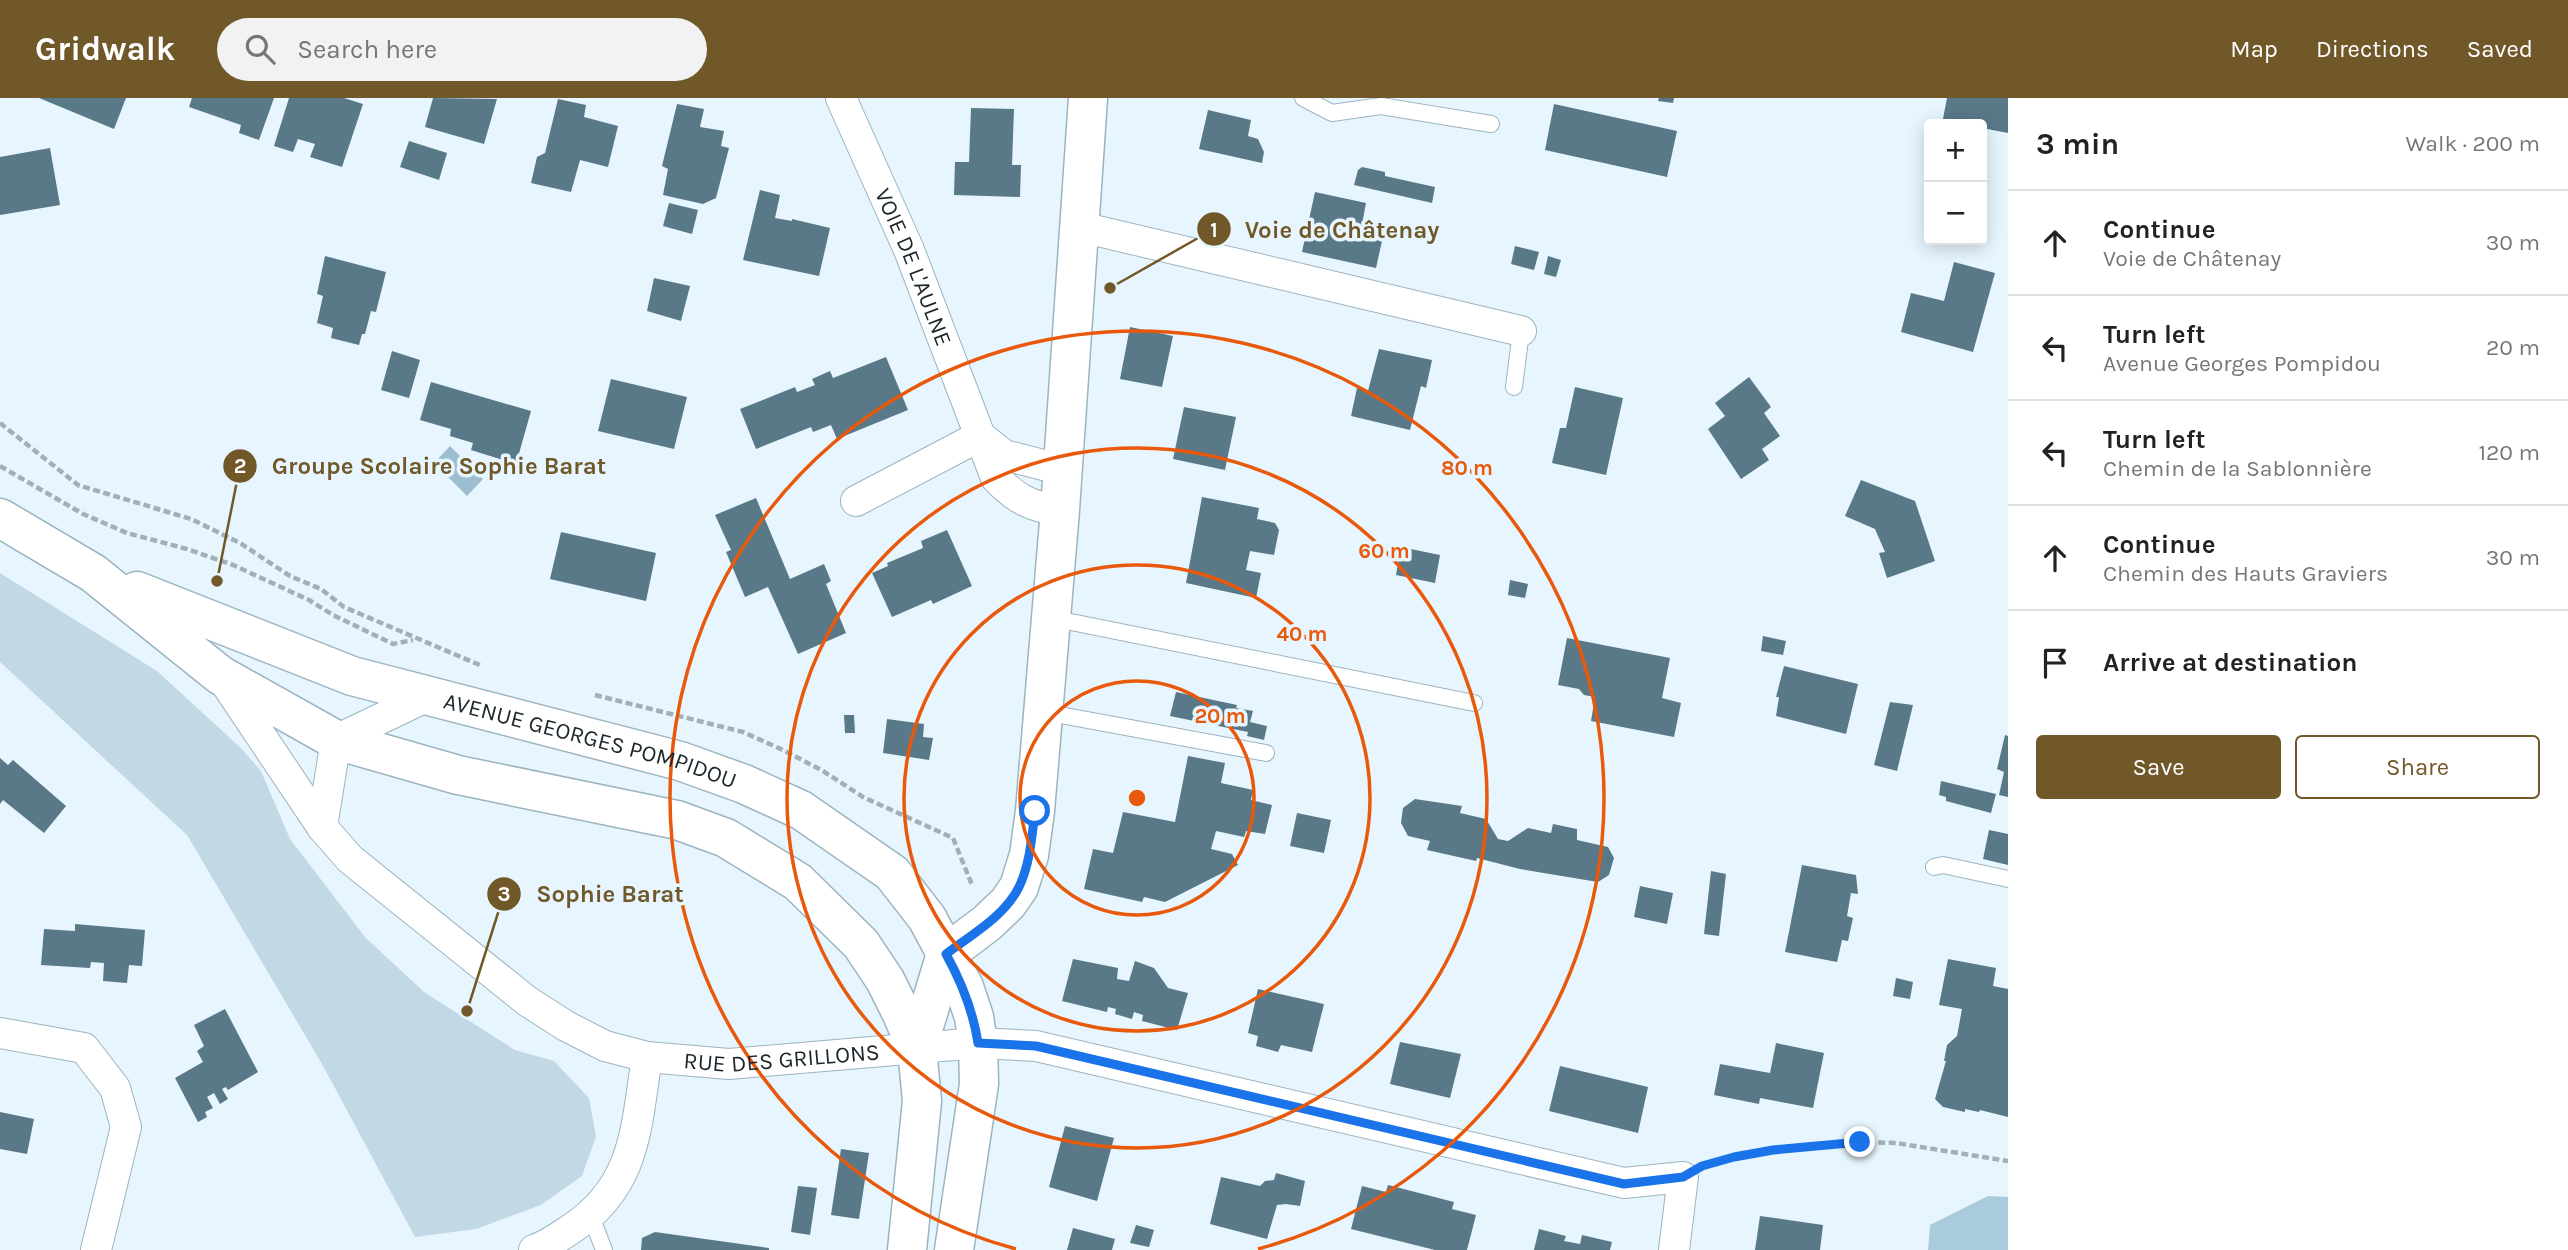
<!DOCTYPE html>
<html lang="en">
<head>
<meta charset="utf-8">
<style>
  :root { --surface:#fff; --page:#f2f2f2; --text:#222; --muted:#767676; --line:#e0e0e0; --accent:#715829 }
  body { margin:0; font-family:Karla,sans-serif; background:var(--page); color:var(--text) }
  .controls { position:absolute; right:21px; top:21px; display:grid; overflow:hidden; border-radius:7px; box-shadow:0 4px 18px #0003 }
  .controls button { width:63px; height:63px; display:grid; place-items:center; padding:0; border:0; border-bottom:2px solid var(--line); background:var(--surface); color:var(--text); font:35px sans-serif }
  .stop { position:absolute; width:21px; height:21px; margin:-16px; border:5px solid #1a73e8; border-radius:50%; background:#fff }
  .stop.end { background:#1a73e8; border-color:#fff; box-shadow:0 2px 7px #0008 }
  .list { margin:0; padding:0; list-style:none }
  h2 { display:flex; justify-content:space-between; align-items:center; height:91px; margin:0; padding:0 28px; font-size:30px }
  h2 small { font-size:23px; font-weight:400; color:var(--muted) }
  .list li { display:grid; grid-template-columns:46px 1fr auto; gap:21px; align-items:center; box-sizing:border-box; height:105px; padding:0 28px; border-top:2px solid var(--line) }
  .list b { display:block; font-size:26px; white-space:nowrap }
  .list p { margin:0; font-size:23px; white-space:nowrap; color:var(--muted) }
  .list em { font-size:23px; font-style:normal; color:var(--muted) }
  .actions { display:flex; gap:14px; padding:21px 28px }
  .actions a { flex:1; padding:16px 0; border:2px solid var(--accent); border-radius:7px; text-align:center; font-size:24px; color:var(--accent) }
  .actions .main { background:var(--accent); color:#fff }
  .icon { flex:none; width:38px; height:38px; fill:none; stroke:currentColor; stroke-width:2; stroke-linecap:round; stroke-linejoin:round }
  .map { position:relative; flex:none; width:2008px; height:1152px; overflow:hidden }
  header { display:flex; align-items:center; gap:42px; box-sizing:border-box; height:98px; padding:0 35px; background:var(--accent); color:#fff }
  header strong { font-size:33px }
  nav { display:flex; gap:38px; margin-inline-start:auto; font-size:24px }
  .search { width:490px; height:63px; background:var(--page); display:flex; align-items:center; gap:18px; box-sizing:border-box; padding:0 24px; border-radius:38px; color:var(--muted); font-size:26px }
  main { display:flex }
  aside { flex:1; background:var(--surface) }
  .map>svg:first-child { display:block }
</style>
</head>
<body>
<header>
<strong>Gridwalk</strong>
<div class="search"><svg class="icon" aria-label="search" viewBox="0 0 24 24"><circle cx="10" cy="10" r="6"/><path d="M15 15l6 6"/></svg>Search here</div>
<nav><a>Map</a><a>Directions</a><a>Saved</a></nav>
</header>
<main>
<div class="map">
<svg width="2008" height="1152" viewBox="0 0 2008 1152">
  <rect width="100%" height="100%" fill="#e7f6fe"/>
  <path fill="#c2d9e5" d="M0,475L157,573L241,650L261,673L290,741L365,839L424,894L515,952L554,963L589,1000L596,1039L582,1078L541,1107L476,1131L415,1139L322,966L187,737L0,564Z"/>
  <path fill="#aacbdd" d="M1988,1098L2008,1099V1152H1928L1930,1127Z"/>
  <path fill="#9dbed0" d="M450,348L483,381L467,398L434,365Z"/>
  <g fill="#597989">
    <path d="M39,0H126L114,31Z"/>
    <path d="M192,0H274L259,42L239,35L241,27L189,9Z"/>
    <path d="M289,0H344L363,6L342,69L310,59L315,46L298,41L293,54L274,48Z"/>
    <path d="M433,0L497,1L484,46L425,29Z"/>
    <path d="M1659,0H1674L1673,5L1658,3Z"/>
    <path d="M1947,0H2008V35L1982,30V26H1942Z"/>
    <path d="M558,1L586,7L584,19L618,28L608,69L580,62L571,94L531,85L537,59L545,55Z"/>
    <path d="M677,6L704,11L700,29L724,33L721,48L729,50L716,100L703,106L663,97L668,71L662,68Z"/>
    <path d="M1554,6L1677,33L1667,79L1545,52Z"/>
    <path d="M971,10L1014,11L1012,67H1021L1020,99L954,97L955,64H969Z"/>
    <path d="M1208,12L1251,22L1248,38L1258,41L1264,54L1262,65L1199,51Z"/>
    <path d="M409,43L447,55L439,82L400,69Z"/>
    <path d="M50,50L60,107L0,117V59Z"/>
    <path d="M1362,69L1385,74V78L1435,89L1432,105L1354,87L1358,72Z"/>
    <path d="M760,92L780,97L775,120L792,123V121L830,130L819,178L743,162Z"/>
    <path d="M1315,94L1366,105L1360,137L1382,143L1376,170L1302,154Z"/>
    <path d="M669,105L698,112L692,136L663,128Z"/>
    <path d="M1515,148L1539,154L1534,172L1511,166Z"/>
    <path d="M325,158L386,174L376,214L371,213L365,236H362L359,247L331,240L333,230L317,225L323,198L317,196Z"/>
    <path d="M1548,158L1561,162L1556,179L1544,176Z"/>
    <path d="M1954,164L1995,175L1973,254L1901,234L1911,195L1944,203Z"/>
    <path d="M654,180L690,188L681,223L647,213Z"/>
    <path d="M1130,229L1173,238L1162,289L1120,281Z"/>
    <path d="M1379,251L1432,262L1426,290L1421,288L1410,332L1351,318L1357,290L1368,293Z"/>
    <path d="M392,253L420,262L409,300L381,292Z"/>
    <path d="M886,259L908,312L837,341L831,327L813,334L811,329L756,351L740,311L795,289L797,294L815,287L812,281L830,273L833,280Z"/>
    <path d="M1749,279L1771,309L1764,315L1780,338L1762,351L1769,362L1741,381L1708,331L1725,318L1715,305Z"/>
    <path d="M611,281L687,299L674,351L598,333Z"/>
    <path d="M431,284L531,313L516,366L471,352L473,345L450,338L451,331L420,322Z"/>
    <path d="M1575,289L1623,300L1606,377L1552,365L1560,330H1566Z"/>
    <path d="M1184,309L1236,319L1225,372L1173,361Z"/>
    <path d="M1861,382L1915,403L1935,463L1887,480L1879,455L1885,454L1875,431L1845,418Z"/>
    <path d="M1202,399L1259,410L1257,421L1275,425L1279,432L1274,457L1250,453L1246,472L1261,475L1256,500L1186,485Z"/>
    <path d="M756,400L790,481L824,466L831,483L826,486L846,535L798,556L768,489L745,499L726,454L731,452L715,417Z"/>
    <path d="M947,432L972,488L933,506L931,502L892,519L872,475L888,468L887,465L923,450L921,443Z"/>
    <path d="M561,434L656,455L646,503L550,481Z"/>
    <path d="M1401,449L1440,457L1435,485L1396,477Z"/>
    <path d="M1510,482L1528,486L1525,500L1508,497Z"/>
    <path d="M1763,538L1786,543L1783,557L1761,553Z"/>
    <path d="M1567,540L1670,560L1662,600L1681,605L1674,639L1591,623L1595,599L1584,597L1579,591L1558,587Z"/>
    <path d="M1784,568L1858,586L1846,636L1776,618L1779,599H1776Z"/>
    <path d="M1176,594L1237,607L1236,610L1253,613L1250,624L1267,628L1264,642L1247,638L1248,634L1170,618Z"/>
    <path d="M1890,604L1913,607L1897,673L1874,667Z"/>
    <path d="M844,617H854L855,635H845Z"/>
    <path d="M887,621L924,626L923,639L933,640L929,662L883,655Z"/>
    <path d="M2005,637L2008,638V699L1999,697L2004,674L1997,671Z"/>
    <path d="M1188,658L1225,665L1221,685L1253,692L1251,702L1272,707L1265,736L1246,733L1244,739L1216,733L1211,751L1232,756L1238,767L1165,804L1144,799L1142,804L1084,791L1093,751L1113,755L1123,714L1175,724Z"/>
    <path d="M0,660L8,667L13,662L66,708L44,735L3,702L0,706Z"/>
    <path d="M1941,683L1996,696L1991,715L1946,703V699L1939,697Z"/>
    <path d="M1415,701L1462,708L1460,715L1486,721L1498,741L1508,743L1528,730L1551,735L1553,726L1577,731V742L1608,749L1614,760L1609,777L1598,784L1520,771L1477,760L1476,763L1427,752L1430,743L1408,738L1401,725L1403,710Z"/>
    <path d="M1297,715L1331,722L1324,755L1290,748Z"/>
    <path d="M1989,732L2008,736V767L1983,761Z"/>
    <path d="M1802,767L1856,777L1858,796L1851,795L1847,818L1853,820L1848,843L1842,842L1837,864L1785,854Z"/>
    <path d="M1711,773L1726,776L1719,838L1704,836Z"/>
    <path d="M1640,788L1673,795L1667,826L1634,819Z"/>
    <path d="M75,826L145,832L142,868L129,867L127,885L103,883L104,865L91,864L90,870L41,867L44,831L75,833Z"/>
    <path d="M1073,861L1118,870L1117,881L1129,883L1135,863L1154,870L1168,890L1188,895L1177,932L1142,923L1143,917L1134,914L1132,921L1115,916L1116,911L1108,909L1107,914L1062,903Z"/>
    <path d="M1948,861L1996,870L1993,888L2008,891V1019L1980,1012L1979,1014L1965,1011V1014L1943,1009L1935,1001L1946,963H1944L1947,947L1957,938L1962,911L1939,907Z"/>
    <path d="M1896,880L1913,884L1910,901L1893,898Z"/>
    <path d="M1258,891L1324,906L1312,954L1281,947L1278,954L1256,948L1258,938L1248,935Z"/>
    <path d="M225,911L258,974L228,992L226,989L222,991L228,1001L220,1006L214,995L207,999L213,1010L205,1014L207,1019L198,1024L175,980L203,964L197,953L204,948L194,927Z"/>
    <path d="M1400,944L1461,956L1450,1000L1390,986Z"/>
    <path d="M1776,945L1824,955L1813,1010L1760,1000L1759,1006L1714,997L1720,966L1770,975Z"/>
    <path d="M1560,968L1648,989L1638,1035L1549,1013Z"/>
    <path d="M0,1014L34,1021L27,1056L0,1051Z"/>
    <path d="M1065,1028L1114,1040L1097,1103L1049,1089Z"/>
    <path d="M841,1051L869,1055L859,1121L831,1117Z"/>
    <path d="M1276,1075L1305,1083L1300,1108L1286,1106L1277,1107L1267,1141L1210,1126L1221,1079L1260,1088L1265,1083L1274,1082Z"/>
    <path d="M1388,1087L1454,1104L1452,1111L1476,1117L1467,1152H1435L1351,1131L1362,1088L1386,1094Z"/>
    <path d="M798,1088L817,1090L810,1137L791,1134Z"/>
    <path d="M1760,1118L1823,1127L1820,1152H1755Z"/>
    <path d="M1136,1127L1154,1132L1149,1149L1130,1145Z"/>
    <path d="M1073,1130L1115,1141L1112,1152H1067Z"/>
    <path d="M1539,1131L1566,1138L1564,1143L1580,1146L1582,1137L1612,1144L1610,1152H1534Z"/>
    <path d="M655,1134L769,1150V1152H641L642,1140Z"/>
  </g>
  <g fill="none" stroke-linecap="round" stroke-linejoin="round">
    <g stroke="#9cb4c1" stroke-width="18">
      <g id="lane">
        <path d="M1303,0L1332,15L1381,8L1491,26"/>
        <path d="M1514,289L1521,233"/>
        <path d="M1051,520L1474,605"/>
        <path d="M1044,614L1266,655"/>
        <path d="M1934,769L1943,767L2008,781"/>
        <path d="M591,1118L604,1152"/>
      </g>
    </g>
    <g stroke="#9cb4c1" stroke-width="32">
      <g id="street">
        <path id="s1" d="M841,0L909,152L996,380C1015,400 1032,410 1060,412"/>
        <path d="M1081,129L1521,233"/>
        <path d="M980,338L1004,357L1063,372"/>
        <path d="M856,403L980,338"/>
        <path d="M222,580L322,729"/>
        <path id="s2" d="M426,599L336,642L322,729L350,761L527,903L566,928L605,948L647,959L729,966L978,945L1036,948L1624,1085L1683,1079L1674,1152"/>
        <path d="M0,935L84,950L115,990L126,1029L96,1152"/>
        <path d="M534,1152C548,1147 559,1139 571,1131C637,1088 636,1028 647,959"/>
      </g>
    </g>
    <g stroke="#9cb4c1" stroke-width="41">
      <g id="secondary">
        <path d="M0,420L93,475L220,577L336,642L458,677L677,722L726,740L798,784L861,846L885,882L902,916L917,951L922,1003L907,1152"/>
        <path id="s3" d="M137,493L352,578L680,663L744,686L801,712L892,775L927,820L964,889L974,919L978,945L979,986L954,1152"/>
        <path d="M917,951L946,856L987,825L1008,805L1019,789L1029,757L1035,713L1060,412L1088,0"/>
      </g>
    </g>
    <g stroke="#a2afb6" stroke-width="4.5" stroke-dasharray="7 3.5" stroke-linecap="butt">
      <path d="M0,325L78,387L191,421L240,445L290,478L321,491L344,509L482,568"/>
      <path d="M0,368L83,416L127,435L187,451L233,467L309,502L333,517L393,546L413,542"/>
      <path d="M595,597L743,634L783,652L823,673L863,699L953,740L972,787"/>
      <path d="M1712,1065L1734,1059L1773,1052L1860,1044L1896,1045L2008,1063"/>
    </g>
    <use href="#lane" stroke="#fff" stroke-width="16"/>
    <use href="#street" stroke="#fff" stroke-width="30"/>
    <use href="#secondary" stroke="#fff" stroke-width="38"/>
  </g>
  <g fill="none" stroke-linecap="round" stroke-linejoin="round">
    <path stroke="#1a73e8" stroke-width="9" d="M1035,713C1032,738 1030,766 1019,789C1005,818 971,837 946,856C962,885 973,912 978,945L1036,948L1624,1086L1683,1079L1702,1068L1734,1059L1773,1052L1860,1044"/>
  </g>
  <g fill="none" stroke="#e8590c" stroke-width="3.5">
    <circle cx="1137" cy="700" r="117"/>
    <circle cx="1137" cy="700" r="233"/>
    <circle cx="1137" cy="700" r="350"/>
    <path d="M1016 1151A467 467 0 1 1 1258 1151"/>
  </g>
  <g text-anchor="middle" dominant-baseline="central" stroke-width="7" stroke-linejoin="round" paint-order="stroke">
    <g font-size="23" fill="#1d262b" stroke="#e7f6fe">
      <text stroke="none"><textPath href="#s1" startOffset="184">VOIE DE L'AULNE</textPath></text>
      <text stroke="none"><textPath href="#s3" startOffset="478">AVENUE GEORGES POMPIDOU</textPath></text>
      <text stroke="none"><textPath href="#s2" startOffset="726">RUE DES GRILLONS</textPath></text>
    </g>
  </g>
  <circle cx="1137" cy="700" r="10" fill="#e8590c" stroke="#e7f6fe" stroke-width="3.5"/>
  <g font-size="21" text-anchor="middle" font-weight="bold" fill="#e8590c" stroke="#e7f6fe" stroke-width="7" stroke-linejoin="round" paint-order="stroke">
    <text x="1467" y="377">80 m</text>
    <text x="1384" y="460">60 m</text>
    <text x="1302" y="543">40 m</text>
    <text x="1220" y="625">20 m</text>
  </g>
  <path fill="none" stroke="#715829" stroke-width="2.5" d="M1110 190L1214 131M217 483L240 368M467 913L504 796"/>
  <g fill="#715829" stroke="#e7f6fe" stroke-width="2.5">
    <circle cx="1110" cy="190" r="7"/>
    <circle cx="217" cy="483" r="7"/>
    <circle cx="467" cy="913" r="7"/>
    <circle cx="1214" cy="131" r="18"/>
    <circle cx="240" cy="368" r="18"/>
    <circle cx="504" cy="796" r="18"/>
  </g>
  <g font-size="21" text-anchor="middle" font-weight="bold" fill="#fff">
    <text x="1214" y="139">1</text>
    <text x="240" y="375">2</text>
    <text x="504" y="803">3</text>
  </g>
  <g font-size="24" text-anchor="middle" font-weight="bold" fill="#715829" stroke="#e7f6fe" stroke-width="7" stroke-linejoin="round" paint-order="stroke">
    <text x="1342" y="140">Voie de Châtenay</text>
    <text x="439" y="376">Groupe Scolaire Sophie Barat</text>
    <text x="610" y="804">Sophie Barat</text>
  </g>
</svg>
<div class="controls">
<button>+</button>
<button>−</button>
</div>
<div class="stop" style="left:1035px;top:713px"></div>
<div class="stop end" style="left:1860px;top:1044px"></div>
</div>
<aside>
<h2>3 min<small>Walk · 200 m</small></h2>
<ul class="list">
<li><svg class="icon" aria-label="ahead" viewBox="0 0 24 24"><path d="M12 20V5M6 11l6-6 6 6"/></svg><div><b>Continue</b><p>Voie de Châtenay</p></div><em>30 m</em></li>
<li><svg class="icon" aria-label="left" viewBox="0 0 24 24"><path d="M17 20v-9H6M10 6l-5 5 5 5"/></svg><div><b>Turn left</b><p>Avenue Georges Pompidou</p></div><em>20 m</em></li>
<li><svg class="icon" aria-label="left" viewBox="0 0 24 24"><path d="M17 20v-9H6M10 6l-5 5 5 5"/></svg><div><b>Turn left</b><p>Chemin de la Sablonnière</p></div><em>120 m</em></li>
<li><svg class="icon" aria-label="ahead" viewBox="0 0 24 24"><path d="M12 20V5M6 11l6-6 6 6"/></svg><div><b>Continue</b><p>Chemin des Hauts Graviers</p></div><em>30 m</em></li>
<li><svg class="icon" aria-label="arrive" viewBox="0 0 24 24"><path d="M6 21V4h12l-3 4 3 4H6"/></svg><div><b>Arrive at destination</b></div></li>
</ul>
<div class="actions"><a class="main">Save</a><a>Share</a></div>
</aside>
</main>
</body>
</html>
